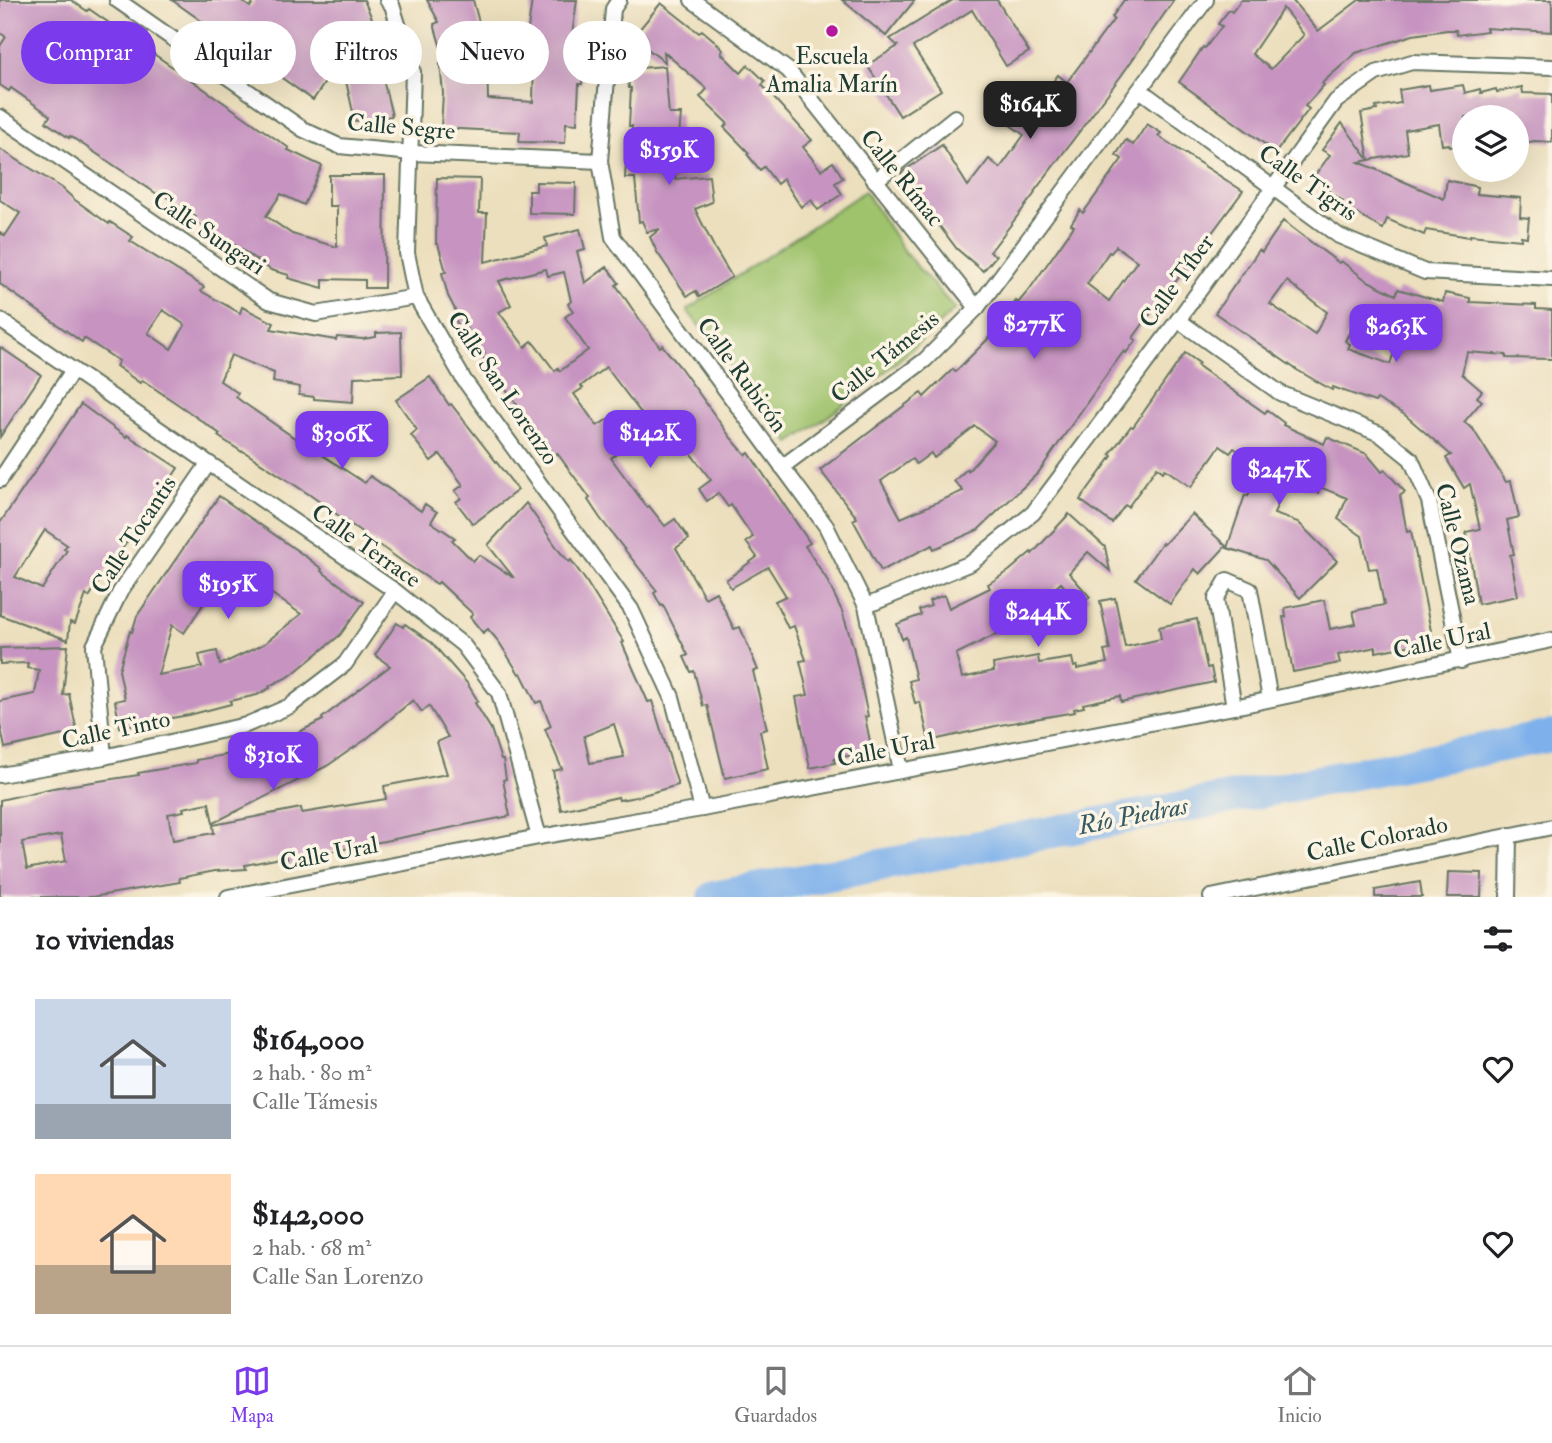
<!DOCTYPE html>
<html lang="es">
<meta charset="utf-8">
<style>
body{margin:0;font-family:"IM FELL Double Pica",serif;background:#f6f6f6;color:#202124;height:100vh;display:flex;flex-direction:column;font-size:26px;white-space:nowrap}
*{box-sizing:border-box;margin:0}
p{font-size:23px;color:#757577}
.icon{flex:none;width:38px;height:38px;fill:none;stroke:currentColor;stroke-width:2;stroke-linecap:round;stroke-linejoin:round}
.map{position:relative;height:897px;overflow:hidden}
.sheet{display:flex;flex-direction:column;background:#fff;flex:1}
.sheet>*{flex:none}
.hud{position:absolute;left:21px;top:21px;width:700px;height:63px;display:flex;gap:14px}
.tools{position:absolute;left:1452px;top:105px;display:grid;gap:14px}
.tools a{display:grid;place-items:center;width:77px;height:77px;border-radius:50%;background:#fff;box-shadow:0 7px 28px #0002;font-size:35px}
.price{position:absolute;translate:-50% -60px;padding:0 16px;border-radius:14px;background:#7c3aed;color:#fff;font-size:23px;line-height:46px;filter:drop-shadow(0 2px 4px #0008)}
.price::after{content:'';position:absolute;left:50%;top:42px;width:21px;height:16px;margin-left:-10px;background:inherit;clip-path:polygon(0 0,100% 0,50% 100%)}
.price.on{background:#222;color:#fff}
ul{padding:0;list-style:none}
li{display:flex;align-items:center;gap:21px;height:175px;padding:0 35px}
li span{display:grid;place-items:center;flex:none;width:196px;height:140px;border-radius:0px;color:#555}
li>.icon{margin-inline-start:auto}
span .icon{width:84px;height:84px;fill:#fffc;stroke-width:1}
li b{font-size:30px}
h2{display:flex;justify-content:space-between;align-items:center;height:84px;padding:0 35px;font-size:30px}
.chip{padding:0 24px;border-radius:32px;background:#fff;box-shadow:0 7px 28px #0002;font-size:24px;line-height:63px}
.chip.on{background:#7c3aed;color:#fff}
.menu{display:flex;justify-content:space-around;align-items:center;height:98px;border-top:2px solid #e0e0e0;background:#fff;font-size:19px;color:#757577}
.menu a{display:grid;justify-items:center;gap:4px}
.menu .on{color:#7c3aed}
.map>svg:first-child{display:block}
.green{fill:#9fc26c;stroke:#5f8050;stroke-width:2}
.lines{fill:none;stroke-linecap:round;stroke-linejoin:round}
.river{stroke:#7eb1eb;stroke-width:32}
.building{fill:#c794c1;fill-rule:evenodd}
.minor-casing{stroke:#677664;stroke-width:18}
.minor{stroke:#fff;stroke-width:14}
.poi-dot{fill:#b5179e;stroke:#fcf5e5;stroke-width:2.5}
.labels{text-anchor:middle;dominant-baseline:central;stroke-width:7;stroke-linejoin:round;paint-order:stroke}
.poi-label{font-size:24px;fill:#1f3d34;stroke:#fcf5e5}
.street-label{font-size:24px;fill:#1f3d34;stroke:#fcf5e5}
.water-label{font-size:26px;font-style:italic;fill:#375a62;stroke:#fcf5e5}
</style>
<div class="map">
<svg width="1552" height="897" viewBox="0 0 1552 897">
<rect width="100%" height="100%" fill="#fcf5e5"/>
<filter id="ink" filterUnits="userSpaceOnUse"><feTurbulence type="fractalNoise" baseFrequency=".0143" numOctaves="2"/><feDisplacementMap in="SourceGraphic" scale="14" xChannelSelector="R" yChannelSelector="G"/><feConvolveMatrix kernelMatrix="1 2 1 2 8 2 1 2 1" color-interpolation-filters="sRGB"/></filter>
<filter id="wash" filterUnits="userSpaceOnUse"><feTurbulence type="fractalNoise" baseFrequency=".00686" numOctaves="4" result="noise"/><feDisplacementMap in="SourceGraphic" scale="28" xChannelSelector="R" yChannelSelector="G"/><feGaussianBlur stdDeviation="1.57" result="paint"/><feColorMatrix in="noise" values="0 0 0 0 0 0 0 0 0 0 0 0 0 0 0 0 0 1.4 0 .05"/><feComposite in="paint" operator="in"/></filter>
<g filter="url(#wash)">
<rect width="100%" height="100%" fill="#ecdfbd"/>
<path class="green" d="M 865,191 L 905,253 L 955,309 C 904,358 849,404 790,443 L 687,310 Z"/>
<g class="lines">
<polyline class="river" points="714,897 1552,736"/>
</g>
<g id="blocks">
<g class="building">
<polygon points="0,0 71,0 87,11 89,9 289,148 288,150 322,166 304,205 281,194 266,216 292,234 337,247 337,206 329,206 329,175 385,175 384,288 365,288 365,280 323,279 323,288 288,278 289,275 271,270 225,238 223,241 194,220 196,217 159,192 157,194 70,136 69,138 46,122 50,116 44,111 11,88 9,91 0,85 0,46 6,37 0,33"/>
<polygon points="172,0 240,0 250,7 255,0 364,0 381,39 363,49 369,78 382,75 392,116 355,121 341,59 313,100"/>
<polygon points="427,0 473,0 483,37 441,48 434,24 439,22"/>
<polygon points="532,0 577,0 571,42 582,43 579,65 583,65 582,84 579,84 577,124 566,123 565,143 519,142 520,132 441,128 443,93 440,64 487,62 488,99 533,102 534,59 524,57"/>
<polygon points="842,0 915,0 886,36"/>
<polygon points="953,0 997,0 1029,52 1006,66 972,10 913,47 941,90 900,116 867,65 898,46 890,39"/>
<polygon points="1124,0 1174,0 1121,76 1034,192 1035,193 990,252 996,256 983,271 957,249 926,208 928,206 914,185 910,187 901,173 942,145 968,186 989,159 1000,168 1024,135 1002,119 1021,93 1036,105 1058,75 1067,82 1114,19 1112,17"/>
<path d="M 1241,0 L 1292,0 L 1318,31 L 1359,0 L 1552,0 L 1552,32 L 1486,28 L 1487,31 L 1457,35 L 1456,30 L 1447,30 L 1413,35 L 1356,53 L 1322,83 L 1324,85 L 1305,106 L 1309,109 L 1276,152 L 1179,82 L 1203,47 L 1205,48 L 1222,26 L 1218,24 L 1229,10 L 1232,12 ZM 1283,8 L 1304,35 L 1271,69 L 1252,54 Z"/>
<polygon points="661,3 699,33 702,30 716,42 723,50 721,53 741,73 748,65 765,81 762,85 812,140 803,147 821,170 833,162 843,178 835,183 842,194 818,210 811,200 801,207 783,179 777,184 764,167 760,170 747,154 749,153 724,127 728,124 700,97 707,89 664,52 665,62 641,44 646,37 638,31"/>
<polygon points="665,66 669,114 681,114 675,179 709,176 712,202 695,209 715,249 732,277 699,297 696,291 687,296 657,252 650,237 660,229 647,232 642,221 639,222 635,178 625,178 626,162 630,162 632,126 629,126 631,88 629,88 627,69"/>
<polygon points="1429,85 1430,90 1463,85 1465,93 1480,89 1481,93 1496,89 1497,92 1522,87 1523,93 1552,94 1552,142 1534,141 1517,145 1517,117 1465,117 1465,145 1450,147 1449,144 1442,145 1439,124 1405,130 1408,153 1369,160 1361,113 1377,110 1376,107 1401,103 1399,90"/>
<polygon points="1342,123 1369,160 1359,162 1444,199 1447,180 1478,187 1477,194 1521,198 1520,217 1529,218 1527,237 1521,236 1521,240 1470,235 1470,237 1426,230 1424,235 1387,219 1383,229 1341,204 1343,201 1312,179 1330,155 1322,150"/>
<path d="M 1147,124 L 1161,133 L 1158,136 L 1243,191 L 1165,296 L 1164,295 L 1133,338 L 1136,340 L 1126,353 L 1124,351 L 1102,381 L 1038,473 L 978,530 L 934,549 L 932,545 L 881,571 L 853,520 L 857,518 L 820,470 L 921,393 L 924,397 L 953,369 L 955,372 L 986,341 L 1010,314 L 1008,312 L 1016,301 L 1018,303 L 1029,290 L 1074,226 L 1071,224 L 1080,210 L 1083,213 L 1122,159 L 1116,155 L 1126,140 L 1133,145 ZM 1116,246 L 1137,261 L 1109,301 L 1087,284 L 1109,252 L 1111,253 ZM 975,426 L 995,441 L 968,471 L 967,469 L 954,481 L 963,491 L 901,518 L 881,481 L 912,459 L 916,464 L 931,453 L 934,458 Z"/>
<path d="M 0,149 L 62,188 L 75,200 L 109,224 L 110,222 L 133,237 L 130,241 L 204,287 L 201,291 L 240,313 L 242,307 L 274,323 L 271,329 L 336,340 L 337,337 L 363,339 L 376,337 L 376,333 L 401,332 L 402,375 L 354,377 L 353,402 L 314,399 L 314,397 L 299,395 L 300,387 L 273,382 L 274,373 L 231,355 L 220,381 L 238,393 L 236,397 L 241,401 L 299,441 L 307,431 L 311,434 L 312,422 L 338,429 L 319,453 L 365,483 L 370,476 L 421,511 L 425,504 L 437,512 L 431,522 L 455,538 L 452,540 L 473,561 L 479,555 L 514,578 L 488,545 L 526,503 L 560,552 L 569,562 L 571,560 L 586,581 L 624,642 L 622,643 L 648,702 L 652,701 L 678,785 L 636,797 L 619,800 L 618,797 L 561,810 L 553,771 L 562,769 L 545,729 L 551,726 L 541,701 L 536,703 L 521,673 L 519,674 L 499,642 L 488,629 L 483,633 L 470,617 L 473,614 L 439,582 L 437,584 L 403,562 L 310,495 L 243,451 L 242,452 L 218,436 L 220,434 L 179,405 L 142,380 L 140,383 L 116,366 L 119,361 L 84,338 L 82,342 L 0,284 L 0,232 L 5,236 L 20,213 L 0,200 ZM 163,310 L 185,325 L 171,349 L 148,333 ZM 614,724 L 624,757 L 590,763 L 584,736 Z"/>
<path d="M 437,178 L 480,179 L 479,213 L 487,213 L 485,262 L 547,246 L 545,238 L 580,229 L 585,249 L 577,251 L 585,283 L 607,267 L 619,283 L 616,285 L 640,320 L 660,347 L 662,345 L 680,367 L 731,438 L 746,455 L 749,453 L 810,543 L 805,546 L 826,578 L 842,611 L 853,646 L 868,716 L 865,717 L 872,751 L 834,759 L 835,763 L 810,768 L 796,697 L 808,695 L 800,661 L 806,660 L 794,626 L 788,628 L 775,601 L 786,596 L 768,567 L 731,588 L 726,580 L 757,557 L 746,542 L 753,537 L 731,505 L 728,507 L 718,493 L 707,501 L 699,489 L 711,480 L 665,420 L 611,458 L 647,507 L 649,506 L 665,526 L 675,519 L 689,539 L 676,548 L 705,598 L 716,592 L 734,629 L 740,627 L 758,670 L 753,671 L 767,729 L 760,731 L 768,769 L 725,778 L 707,705 L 703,706 L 694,671 L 691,672 L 684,657 L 688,655 L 663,605 L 661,606 L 654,593 L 657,591 L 600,518 L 588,500 L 590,498 L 557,453 L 554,455 L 490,368 L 482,356 L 485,353 L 467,329 L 462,332 L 455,319 L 459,317 L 448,296 L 442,273 L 446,272 L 438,244 L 436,244 ZM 546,269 L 548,276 L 564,272 L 571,301 L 568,304 L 573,311 L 565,317 L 588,350 L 560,371 L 558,368 L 555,371 L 532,341 L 525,347 L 499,312 L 511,305 L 499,281 ZM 606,367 L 641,413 L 616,430 L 608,419 L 597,426 L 574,394 L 583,388 L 581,386 Z"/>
<polygon points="536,182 576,183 575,214 529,213 529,191 536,191"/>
<path d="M 1283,221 L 1339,263 L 1341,261 L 1366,280 L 1396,295 L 1398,289 L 1443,302 L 1445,293 L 1470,298 L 1470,302 L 1536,305 L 1536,309 L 1552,310 L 1552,359 L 1506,358 L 1506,355 L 1467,352 L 1462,374 L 1482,391 L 1477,397 L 1482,401 L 1464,422 L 1473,429 L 1506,482 L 1511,481 L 1519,517 L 1507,520 L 1514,554 L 1510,555 L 1518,596 L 1478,604 L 1466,532 L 1480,529 L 1470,484 L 1464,488 L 1446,458 L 1451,455 L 1405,415 L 1377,399 L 1375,402 L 1333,387 L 1332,390 L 1297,370 L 1215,313 L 1259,250 L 1262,252 ZM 1287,281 L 1327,312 L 1315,334 L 1270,304 ZM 1357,318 L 1374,327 L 1376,324 L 1401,332 L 1390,364 L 1348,349 L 1350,344 L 1345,341 Z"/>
<polygon points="0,347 41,375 0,437"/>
<polygon points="1185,353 1199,363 1197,365 1265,413 1267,410 1284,423 1283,425 1324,444 1327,437 1367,454 1382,472 1385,470 1405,492 1400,496 1407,532 1411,531 1433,641 1376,652 1376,647 1338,655 1340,663 1293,672 1283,617 1286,617 1285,608 1324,600 1330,629 1356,624 1353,611 1384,605 1377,568 1369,569 1362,536 1338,519 1347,498 1320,487 1318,493 1287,479 1274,514 1298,522 1337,561 1300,598 1266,560 1227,548 1245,495 1248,496 1261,467 1234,448 1230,453 1220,446 1191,487 1165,469 1163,472 1157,467 1128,507 1125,505 1112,523 1080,500 1112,456 1110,454 1131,426 1133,427"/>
<polygon points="430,377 449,405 451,404 518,490 473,524 456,502 461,498 455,491 463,485 440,454 431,461 411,435 417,430 396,400"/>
<path d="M 81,404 L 126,437 L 127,435 L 178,468 L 136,532 L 134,531 L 115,560 L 113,559 L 89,597 L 86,595 L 75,624 L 70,622 L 68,640 L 0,615 L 0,523 ZM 45,530 L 67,545 L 64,549 L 67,550 L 42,589 L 15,577 Z"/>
<path d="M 219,496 L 305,556 L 322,569 L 321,571 L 364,602 L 340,635 L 290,676 L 269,686 L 270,688 L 257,695 L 230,701 L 231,704 L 189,715 L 120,727 L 115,701 L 125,699 L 119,670 L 130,631 L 132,632 L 137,616 ZM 231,562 L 254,577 L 252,580 L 301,614 L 264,644 L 220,665 L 217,651 L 199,655 L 202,667 L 158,675 L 172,625 L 184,633 Z"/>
<polygon points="1069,514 1105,547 1110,571 1088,552 1069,573 1090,597 1080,605 1061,583 1039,602 1046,614 1033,622 1026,611 1003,626 1005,630 956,654 962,678 994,671 993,664 1038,656 1039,663 1072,658 1074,667 1077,666 1077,669 1107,663 1104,651 1110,650 1100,601 1115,598 1125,647 1161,639 1159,627 1197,619 1207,668 1211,667 1214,682 1121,702 1120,696 1083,704 1084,707 1074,709 1075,712 1000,725 929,741 920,702 915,703 909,681 916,679 906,637 902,639 897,624 921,615 919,610 931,606 929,601 944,595 949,608 990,588 988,584 1009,571 1031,552 1032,554"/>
<polygon points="1192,514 1226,546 1200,574 1195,569 1170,604 1136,579 1162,543 1164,544"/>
<path d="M 397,623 L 403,627 L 405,624 L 432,643 L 467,683 L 478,701 L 475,703 L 491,729 L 501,760 L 503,760 L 506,779 L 503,780 L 510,816 L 324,853 L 325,859 L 288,866 L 286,857 L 245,865 L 246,869 L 215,871 L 179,878 L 180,882 L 92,897 L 0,897 L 0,800 L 53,788 L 139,775 L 138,773 L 196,763 L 196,760 L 269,747 L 323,720 L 322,718 L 390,666 L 375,655 ZM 413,700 L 422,712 L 429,706 L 448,737 L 437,742 L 447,774 L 384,786 L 386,799 L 302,813 L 301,808 L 213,825 L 214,833 L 173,840 L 168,814 L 184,811 L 183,808 L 209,803 L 213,823 L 327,766 L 365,740 ZM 61,835 L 66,861 L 27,869 L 22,842 Z"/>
<polygon points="68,646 63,695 69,694 77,732 5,748 0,724 0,701 35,694 39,670 27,668 28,663 0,664 0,648"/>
<polygon points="1448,872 1482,873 1481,897 1447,897"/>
<polygon points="1420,882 1422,897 1375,897 1375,890"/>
</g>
</g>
</g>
<g filter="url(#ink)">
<use href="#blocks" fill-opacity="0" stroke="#677664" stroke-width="2"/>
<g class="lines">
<g class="minor-casing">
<g id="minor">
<polyline points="117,0 304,130 339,146 412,153 600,161"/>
<polyline points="387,0 392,5 413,72 407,253 416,297 464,380 631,609 672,697 702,809"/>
<polyline points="619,0 613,9 600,161 613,237 826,526 866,606 901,770"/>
<polyline points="692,0 788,70 977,308"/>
<polyline points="1140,90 1339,236 1425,272 1552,279"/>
<polyline points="0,117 269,301 316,314 416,297"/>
<polyline points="875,181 955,117"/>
<polyline points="0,320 395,591 463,645 499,693 539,837"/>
<polyline points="1178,320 1280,393 1380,434 1411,459 1429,501 1461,661"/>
<polyline points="782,467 925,360 977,308 1206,0"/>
<polyline points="0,480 73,370"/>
<polyline points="866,606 971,563 1033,513 1178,320 1336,101 1376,73 1412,62 1552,67"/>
<polyline points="1234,707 1216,599 1227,580 1250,590 1270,699"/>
<polyline points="104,757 94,646 120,592 208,464"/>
<polyline points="0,775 104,757 246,725 290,706 345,664 395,591"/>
<polyline points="228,897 539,837 702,809 1234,707 1552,640"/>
<polyline points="1211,897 1552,827"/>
<polyline points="1508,897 1509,835"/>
</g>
</g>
<use href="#minor" class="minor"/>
</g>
</g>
<circle class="poi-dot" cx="832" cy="31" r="7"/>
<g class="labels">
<g class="poi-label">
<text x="832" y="56">Escuela<tspan x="832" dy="28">Amalia Marín</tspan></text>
</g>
<g class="street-label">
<text transform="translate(401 127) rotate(5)">Calle Segre</text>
<text transform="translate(902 178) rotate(51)">Calle Rímac</text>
<text transform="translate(1308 183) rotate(35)">Calle Tigris</text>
<text transform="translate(209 233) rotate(34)">Calle Sungari</text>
<text transform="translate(1177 281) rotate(-54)">Calle Tíber</text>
<text transform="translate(885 357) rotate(-39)">Calle Támesis</text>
<text transform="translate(742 375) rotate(54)">Calle Rubicón</text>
<text transform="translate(503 388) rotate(56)">Calle San Lorenzo</text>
<text transform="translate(134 535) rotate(-57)">Calle Tocantis</text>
<text transform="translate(1458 544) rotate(76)">Calle Ozama</text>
<text transform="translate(366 546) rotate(35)">Calle Terrace</text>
<text transform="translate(1442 641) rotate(-12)">Calle Ural</text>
<text transform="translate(116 730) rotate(-12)">Calle Tinto</text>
<text transform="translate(886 750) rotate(-11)">Calle Ural</text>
<text transform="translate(1377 839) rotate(-12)">Calle Colorado</text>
<text transform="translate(329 854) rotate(-11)">Calle Ural</text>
</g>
<g class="water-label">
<text transform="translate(1133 816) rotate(-11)">Río Piedras</text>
</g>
</g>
</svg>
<div class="tools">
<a><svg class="icon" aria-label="layers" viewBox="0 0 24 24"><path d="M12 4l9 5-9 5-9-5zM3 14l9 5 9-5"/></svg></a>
</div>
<b class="price on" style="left:1030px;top:141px">$164K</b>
<b class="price" style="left:669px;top:187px">$159K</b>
<b class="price" style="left:1034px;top:361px">$277K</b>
<b class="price" style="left:1396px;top:364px">$263K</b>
<b class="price" style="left:650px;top:470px">$142K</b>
<b class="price" style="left:342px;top:471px">$306K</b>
<b class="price" style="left:1279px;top:507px">$247K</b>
<b class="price" style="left:228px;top:621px">$195K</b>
<b class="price" style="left:1038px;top:649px">$244K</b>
<b class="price" style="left:273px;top:792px">$310K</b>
<div class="hud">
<a class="chip on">Comprar</a>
<a class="chip">Alquilar</a>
<a class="chip">Filtros</a>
<a class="chip">Nuevo</a>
<a class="chip">Piso</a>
</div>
</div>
<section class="sheet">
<h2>10 viviendas<svg class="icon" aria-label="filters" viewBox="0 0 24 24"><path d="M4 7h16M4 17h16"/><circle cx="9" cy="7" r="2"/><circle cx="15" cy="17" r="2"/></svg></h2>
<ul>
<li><span style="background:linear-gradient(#c9d6e8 75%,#9aa5b1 0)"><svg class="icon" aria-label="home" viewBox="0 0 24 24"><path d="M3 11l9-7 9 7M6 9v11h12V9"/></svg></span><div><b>$164,000</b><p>2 hab. · 80 m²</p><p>Calle Támesis</p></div><svg class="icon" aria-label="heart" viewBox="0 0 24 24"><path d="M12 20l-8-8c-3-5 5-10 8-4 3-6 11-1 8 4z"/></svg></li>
<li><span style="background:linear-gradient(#ffd9b3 65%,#b9a48a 0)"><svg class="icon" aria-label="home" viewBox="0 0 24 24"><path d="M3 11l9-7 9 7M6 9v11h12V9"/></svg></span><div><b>$142,000</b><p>2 hab. · 68 m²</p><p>Calle San Lorenzo</p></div><svg class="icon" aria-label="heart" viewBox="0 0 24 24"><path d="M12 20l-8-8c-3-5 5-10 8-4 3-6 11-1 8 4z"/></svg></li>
</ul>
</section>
<nav class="menu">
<a class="on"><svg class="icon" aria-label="map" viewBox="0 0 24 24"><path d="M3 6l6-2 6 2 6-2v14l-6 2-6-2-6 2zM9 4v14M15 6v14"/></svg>Mapa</a>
<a><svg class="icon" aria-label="saved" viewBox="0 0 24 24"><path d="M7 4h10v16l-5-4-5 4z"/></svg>Guardados</a>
<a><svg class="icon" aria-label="home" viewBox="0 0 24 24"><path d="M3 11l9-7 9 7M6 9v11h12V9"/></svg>Inicio</a>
</nav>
